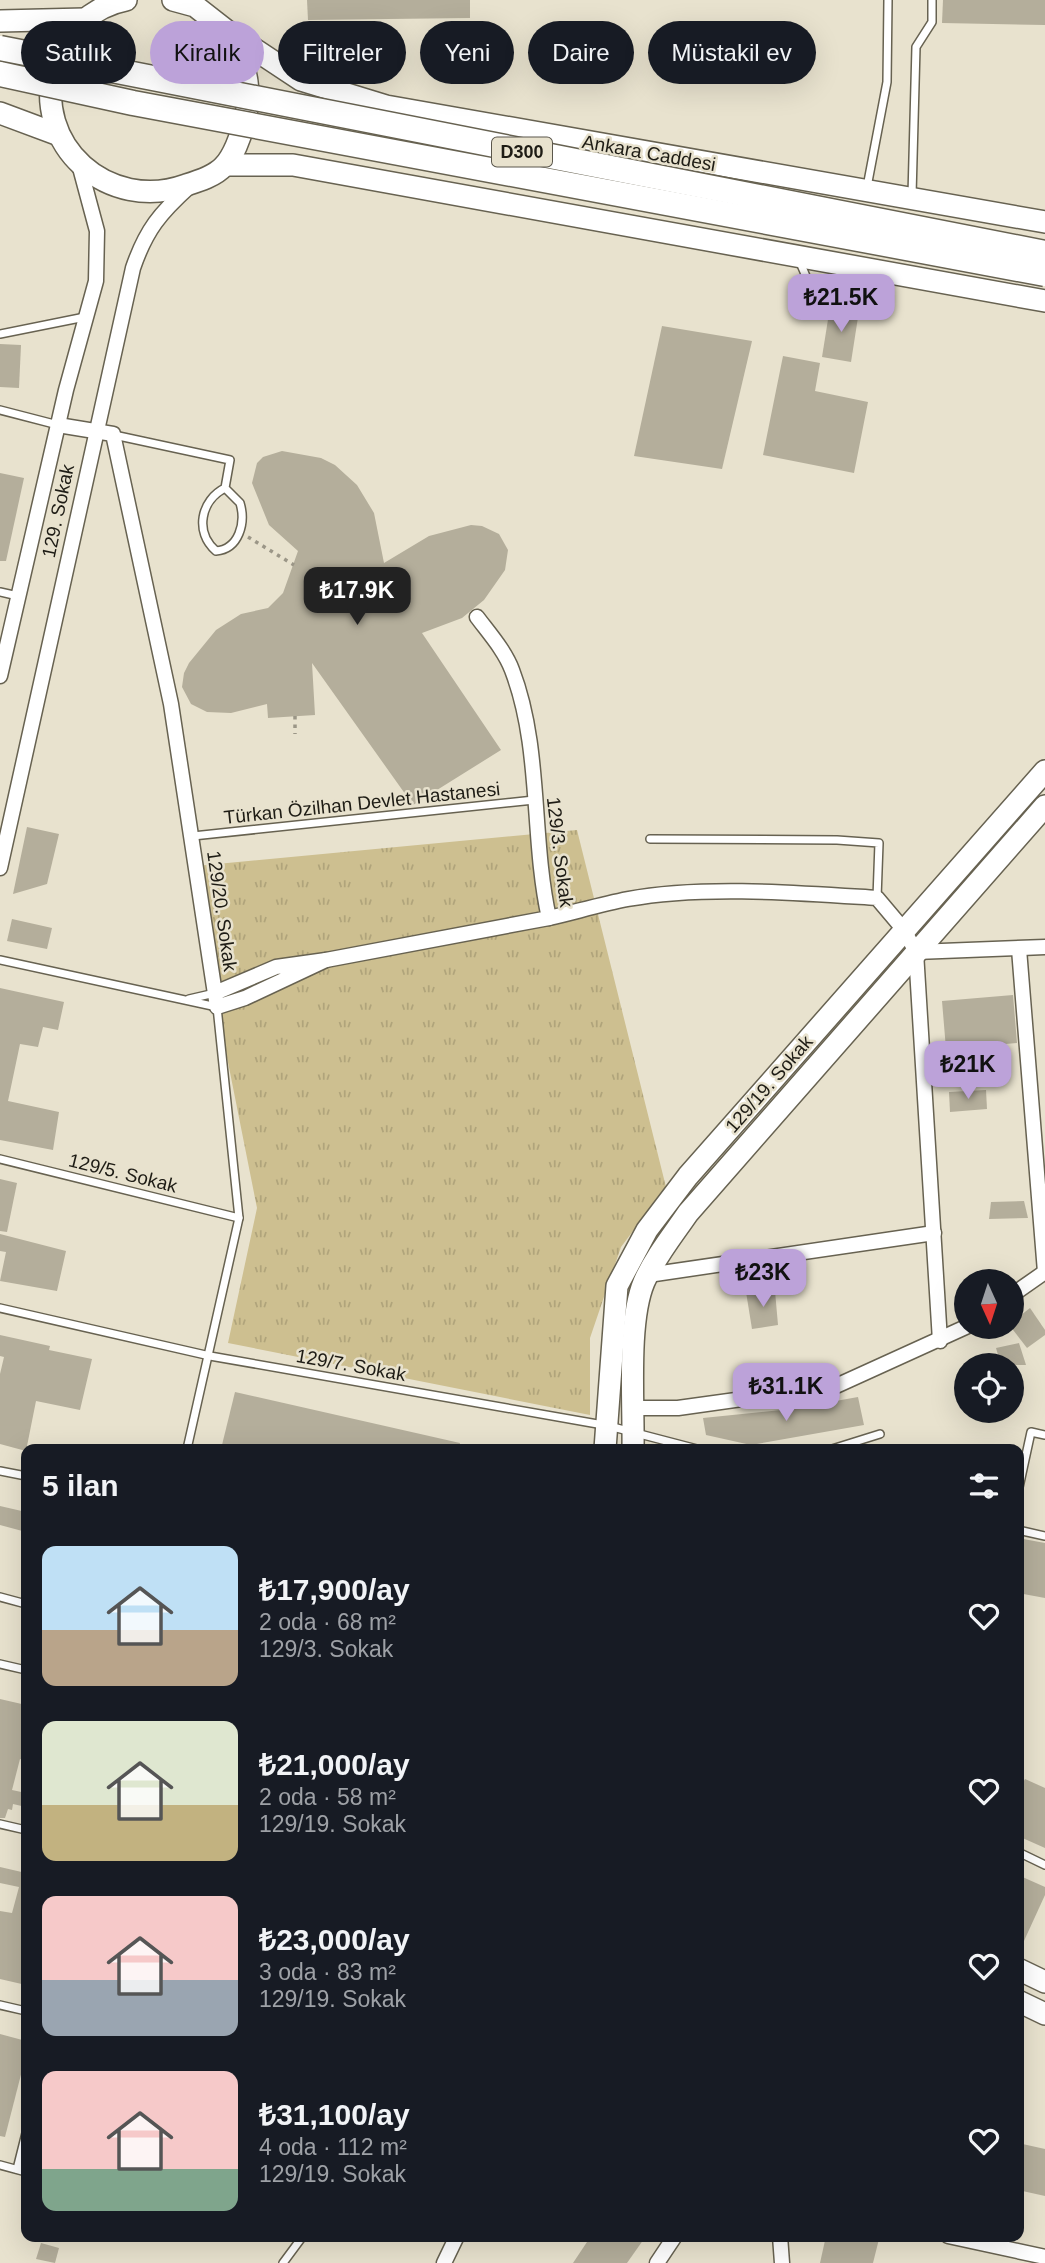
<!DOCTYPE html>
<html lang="tr">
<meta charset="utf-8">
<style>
body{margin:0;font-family:Helvetica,sans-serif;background:#242831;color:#f1f3f6;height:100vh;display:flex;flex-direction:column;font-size:26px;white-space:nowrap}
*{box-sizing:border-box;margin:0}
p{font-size:23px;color:#9ea1a6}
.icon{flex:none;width:38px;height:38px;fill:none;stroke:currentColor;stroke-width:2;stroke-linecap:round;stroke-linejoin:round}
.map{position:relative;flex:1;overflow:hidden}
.drawer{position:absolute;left:21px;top:1444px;width:1003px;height:798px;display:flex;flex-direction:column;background:#171b24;border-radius:14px;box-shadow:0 7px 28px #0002}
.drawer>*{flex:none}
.guide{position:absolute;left:21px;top:21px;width:1004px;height:63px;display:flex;gap:14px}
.needle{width:46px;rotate:177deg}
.controls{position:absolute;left:954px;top:1269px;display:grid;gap:14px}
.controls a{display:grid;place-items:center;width:70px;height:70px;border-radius:50%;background:#171b24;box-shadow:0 7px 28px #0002;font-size:35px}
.price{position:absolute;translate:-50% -60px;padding:0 16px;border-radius:14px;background:#bca2d9;color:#111;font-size:23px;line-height:46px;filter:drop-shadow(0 2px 4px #0008)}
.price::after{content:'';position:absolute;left:50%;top:42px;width:21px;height:16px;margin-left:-10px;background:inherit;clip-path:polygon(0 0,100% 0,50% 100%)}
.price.active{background:#222;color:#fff}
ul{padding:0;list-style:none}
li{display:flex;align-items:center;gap:21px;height:175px;padding:0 21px}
li span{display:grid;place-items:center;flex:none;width:196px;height:140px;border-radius:14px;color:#555}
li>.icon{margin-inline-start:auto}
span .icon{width:84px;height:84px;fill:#fffc;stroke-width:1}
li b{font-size:30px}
h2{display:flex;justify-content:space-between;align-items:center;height:84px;padding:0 21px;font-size:30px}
.chip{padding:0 24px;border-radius:32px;background:#171b24;box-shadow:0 7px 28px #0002;font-size:24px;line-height:63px}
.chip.active{background:#bca2d9;color:#111}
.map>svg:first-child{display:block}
.grass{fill:url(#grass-tufts)}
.building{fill:#b4ae9b}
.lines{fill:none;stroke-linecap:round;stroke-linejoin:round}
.service-casing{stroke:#676251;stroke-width:10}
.minor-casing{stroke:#676251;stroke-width:17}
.secondary-casing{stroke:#676251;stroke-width:24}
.path{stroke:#9b9687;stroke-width:3.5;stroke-dasharray:3.5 5;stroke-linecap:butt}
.service{stroke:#fff;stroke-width:7}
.minor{stroke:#fff;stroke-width:14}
.secondary{stroke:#fff;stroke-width:21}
.trunk-bridge-casing{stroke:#676251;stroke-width:27;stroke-linecap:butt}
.trunk-bridge{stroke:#fff;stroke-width:24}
.labels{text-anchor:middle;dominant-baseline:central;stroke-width:5;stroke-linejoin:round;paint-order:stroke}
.shield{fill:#e8e2ce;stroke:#5b574c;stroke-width:2}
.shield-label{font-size:18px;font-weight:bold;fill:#1e1c15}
.street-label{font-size:19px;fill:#1e1c15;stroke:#e8e2ce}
</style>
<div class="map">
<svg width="1045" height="2263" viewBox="0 0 1045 2263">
<defs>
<pattern id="grass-tufts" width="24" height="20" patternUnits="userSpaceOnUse" patternTransform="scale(1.75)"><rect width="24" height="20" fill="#cdbf90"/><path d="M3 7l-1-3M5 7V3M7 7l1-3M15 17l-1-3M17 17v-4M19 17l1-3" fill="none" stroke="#b0a47b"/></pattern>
</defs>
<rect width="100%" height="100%" fill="#e8e2ce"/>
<polygon class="grass" points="577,830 666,1187 621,1247 590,1338 590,1415 228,1343 257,1208 217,1007 196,866"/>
<g class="building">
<polygon points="307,0 470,0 470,18 308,20"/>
<polygon points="943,0 1045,0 1045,25 942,23"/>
<polygon points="830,307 859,311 851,362 822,357"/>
<polygon points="662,326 752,341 722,469 634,456"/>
<polygon points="0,344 21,345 19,388 0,387"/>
<polygon points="783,356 820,363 815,391 868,402 854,473 763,455"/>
<polygon points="282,451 321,458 335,465 357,485 374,513 384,563 429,536 471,525 482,526 499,534 508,550 505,570 484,600 462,618 422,633 501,750 413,805 312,663 315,715 268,718 267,704 231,713 207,712 191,704 182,687 184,673 189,663 216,630 241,614 268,608 283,593 298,551 269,525 252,483 257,463 263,457"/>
<polygon points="0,473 24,478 6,561 0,561"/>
<polygon points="27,827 59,834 47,884 13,894"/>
<polygon points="12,919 52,928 47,949 7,941"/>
<polygon points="0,988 64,1002 58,1030 43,1027 38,1047 20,1044 8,1101 59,1112 53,1150 0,1140"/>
<polygon points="1013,995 1017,1043 946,1049 942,1001"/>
<polygon points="986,1090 987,1109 950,1112 949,1092"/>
<polygon points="0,1179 17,1183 7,1232 0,1231"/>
<polygon points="1024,1201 1028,1218 989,1219 991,1202"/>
<polygon points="0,1234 66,1251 57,1291 0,1281 6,1252 0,1251"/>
<polygon points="775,1291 778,1325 752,1329 746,1292"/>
<polygon points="1030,1308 1045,1330 1045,1335 1027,1348 1010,1326 1012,1322"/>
<polygon points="0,1335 50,1346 49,1350 92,1359 80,1410 36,1401 26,1451 0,1444 0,1374 4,1357 0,1356"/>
<polygon points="1019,1343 1026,1365 1001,1365 996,1348"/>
<polygon points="235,1392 460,1443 459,1449 221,1449"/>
<polygon points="858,1397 864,1425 751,1445 706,1435 703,1418 791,1409"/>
<polygon points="0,1506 26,1512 26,1532 0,1525"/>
<polygon points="1018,1538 1045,1543 1045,1598 1018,1593"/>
<polygon points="0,1699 26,1705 26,1761 20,1759 12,1790 26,1793 26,1807 13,1804 12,1810 8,1809 5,1818 0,1818"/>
<polygon points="1025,1779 1045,1788 1045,1848 1018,1836 1018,1792"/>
<polygon points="0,1867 26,1873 26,1985 0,1979 0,1911 12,1913 19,1887 0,1883"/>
<polygon points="1018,1875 1045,1887 1045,1895 1018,1954"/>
<polygon points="0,2034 26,2041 26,2055 5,2137 0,2136"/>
<polygon points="1018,2143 1045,2149 1045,2196 1018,2190"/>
<polygon points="591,2236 646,2236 627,2263 573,2263"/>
<polygon points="826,2236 879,2239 873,2263 820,2263"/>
<polygon points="41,2243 59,2248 55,2263 36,2259"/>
</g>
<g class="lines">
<g class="service-casing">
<g id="service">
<polyline points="867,187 887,82 888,0"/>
<polyline points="912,195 916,47 932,22 932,0"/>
<polyline points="799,260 808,281 864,291 885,278"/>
<polyline points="0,334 85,317"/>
<polyline points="0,410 58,425"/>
<path d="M 114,435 L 230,460 L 225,488 C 201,500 194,532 216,551 C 239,549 246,523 240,503 L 225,488"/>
<polyline points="0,592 18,596"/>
<polyline points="193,836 534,800"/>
<polyline points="650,839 837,840 879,843 877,898"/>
<polyline points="0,960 217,1007 239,1218 187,1449"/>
<polyline points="189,999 215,993"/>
<polyline points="0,1159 239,1218"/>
<polyline points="0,1308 210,1356 609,1426 697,1449"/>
<polyline points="832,1449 880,1434"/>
<polyline points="0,1471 26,1476"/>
<polyline points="1018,1492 1031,1432 1045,1435"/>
<polyline points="1018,1530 1045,1536"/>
<polyline points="0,1597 26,1604"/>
<polyline points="0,1664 26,1670"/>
<polyline points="0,1824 26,1830"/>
<polyline points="1018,1852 1045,1865"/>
<polyline points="0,2005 26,2011"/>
<polyline points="0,2165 26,2172"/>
<polyline points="17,2169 26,2133"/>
<polyline points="283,2263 303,2236"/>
</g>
</g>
<g class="minor-casing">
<g id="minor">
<polyline points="58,425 113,434 171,704 217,1007 245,998 326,960 276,967 215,993"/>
<polyline points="0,676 66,390 96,281 97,231 79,164"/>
<path d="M 0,868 L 133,268 C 146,230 160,213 190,186"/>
<path d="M 549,918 C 575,912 602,904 628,899 C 703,885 800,893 877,898 L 904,930 L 916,952 L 940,1341"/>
<polyline points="1019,949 1045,1272"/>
<polyline points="916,952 1045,947"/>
<path d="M 326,960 L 549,918 C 531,838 542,748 512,670 C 505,651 489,633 477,617"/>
<polyline points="648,1275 934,1233"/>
<polyline points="1012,1295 1045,1272"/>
<polyline points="634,1408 678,1408 836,1386 968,1326"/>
<polyline points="780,2236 782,2263"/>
<polyline points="948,2236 1045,2257"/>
<polyline points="444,2263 457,2236"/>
<polyline points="657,2263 675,2236"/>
</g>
</g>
<g class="secondary-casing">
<g id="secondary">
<path d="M 126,0 C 94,6 64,32 55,64 C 31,146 109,213 186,185 C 199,181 215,176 224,166 C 233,157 241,136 244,123 C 253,91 246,61 228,33"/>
<polyline points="173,0 195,6 227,31 301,80 386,106 1045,222"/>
<polyline points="0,21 85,19"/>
<polyline points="0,113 59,135"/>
<polyline points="226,165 293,165 1045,301"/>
<polyline points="605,1449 617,1286 647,1230 688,1176 1045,771"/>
<path d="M 633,1449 C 634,1404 627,1322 644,1282 C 655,1257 673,1235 688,1213 L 1045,806"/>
<polyline points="1018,1969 1045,1982"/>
<polyline points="1018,2001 1045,2014"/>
</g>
</g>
<g class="path">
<polyline points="248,537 294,565"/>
<polyline points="295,716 295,734"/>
</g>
<use href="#service" class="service"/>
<use href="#minor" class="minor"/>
<use href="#secondary" class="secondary"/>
<g class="trunk-bridge-casing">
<g id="trunk-bridge">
<polyline points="0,48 1045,253"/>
<polyline points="0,74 133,103 1045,274"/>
</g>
</g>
<use href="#trunk-bridge" class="trunk-bridge"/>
</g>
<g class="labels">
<rect class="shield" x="492" y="137.5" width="60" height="29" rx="5"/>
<g class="shield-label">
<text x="522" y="152">D300</text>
</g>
<g class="street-label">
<text transform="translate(649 153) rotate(10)">Ankara Caddesi</text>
<text transform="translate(58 511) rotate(-78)">129. Sokak</text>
<text transform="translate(362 803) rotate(-6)">Türkan Özilhan Devlet Hastanesi</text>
<text transform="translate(560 852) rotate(83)">129/3. Sokak</text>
<text transform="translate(222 911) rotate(82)">129/20. Sokak</text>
<text transform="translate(769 1084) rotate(-49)">129/19. Sokak</text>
<text transform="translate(123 1173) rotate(14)">129/5. Sokak</text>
<text transform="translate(351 1365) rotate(10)">129/7. Sokak</text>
</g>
</g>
</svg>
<div class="controls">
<a><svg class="needle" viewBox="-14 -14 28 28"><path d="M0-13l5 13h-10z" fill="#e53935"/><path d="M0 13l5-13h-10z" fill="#9ea1a6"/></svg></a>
<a><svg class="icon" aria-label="locate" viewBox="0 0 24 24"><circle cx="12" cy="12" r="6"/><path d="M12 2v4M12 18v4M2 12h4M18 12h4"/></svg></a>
</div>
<b class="price" style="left:841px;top:334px">₺21.5K</b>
<b class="price active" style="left:357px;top:627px">₺17.9K</b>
<b class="price" style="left:968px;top:1101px">₺21K</b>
<b class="price" style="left:763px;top:1309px">₺23K</b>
<b class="price" style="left:786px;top:1423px">₺31.1K</b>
<div class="guide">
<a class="chip">Satılık</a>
<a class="chip active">Kiralık</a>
<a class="chip">Filtreler</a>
<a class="chip">Yeni</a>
<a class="chip">Daire</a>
<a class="chip">Müstakil ev</a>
</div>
<section class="drawer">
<h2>5 ilan<svg class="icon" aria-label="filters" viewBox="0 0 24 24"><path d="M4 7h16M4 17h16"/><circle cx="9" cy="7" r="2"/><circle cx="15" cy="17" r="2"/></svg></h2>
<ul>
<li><span style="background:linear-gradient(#bfe0f5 60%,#b9a48a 0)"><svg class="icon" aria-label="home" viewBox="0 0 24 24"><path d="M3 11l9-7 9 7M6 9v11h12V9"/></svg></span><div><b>₺17,900/ay</b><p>2 oda · 68 m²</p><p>129/3. Sokak</p></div><svg class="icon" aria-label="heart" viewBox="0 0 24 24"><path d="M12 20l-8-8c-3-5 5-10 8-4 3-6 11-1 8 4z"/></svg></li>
<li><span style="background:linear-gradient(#dfe7d0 60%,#c2b280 0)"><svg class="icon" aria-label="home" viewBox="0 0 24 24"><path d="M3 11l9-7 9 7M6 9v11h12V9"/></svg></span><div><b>₺21,000/ay</b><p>2 oda · 58 m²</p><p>129/19. Sokak</p></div><svg class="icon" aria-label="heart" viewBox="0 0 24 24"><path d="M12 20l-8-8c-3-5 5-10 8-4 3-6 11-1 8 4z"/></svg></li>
<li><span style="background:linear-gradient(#f6c9c9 60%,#9aa5b1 0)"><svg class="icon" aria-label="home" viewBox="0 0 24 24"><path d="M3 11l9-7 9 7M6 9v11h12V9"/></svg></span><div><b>₺23,000/ay</b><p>3 oda · 83 m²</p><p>129/19. Sokak</p></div><svg class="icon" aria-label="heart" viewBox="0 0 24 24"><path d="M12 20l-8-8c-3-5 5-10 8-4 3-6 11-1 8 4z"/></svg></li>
<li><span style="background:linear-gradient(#f6c9c9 70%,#7fa58c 0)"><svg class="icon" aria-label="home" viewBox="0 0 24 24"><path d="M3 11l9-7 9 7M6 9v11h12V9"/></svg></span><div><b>₺31,100/ay</b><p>4 oda · 112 m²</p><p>129/19. Sokak</p></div><svg class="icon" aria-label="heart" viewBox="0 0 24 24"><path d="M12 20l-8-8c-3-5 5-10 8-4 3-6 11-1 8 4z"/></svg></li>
</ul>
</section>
</div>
